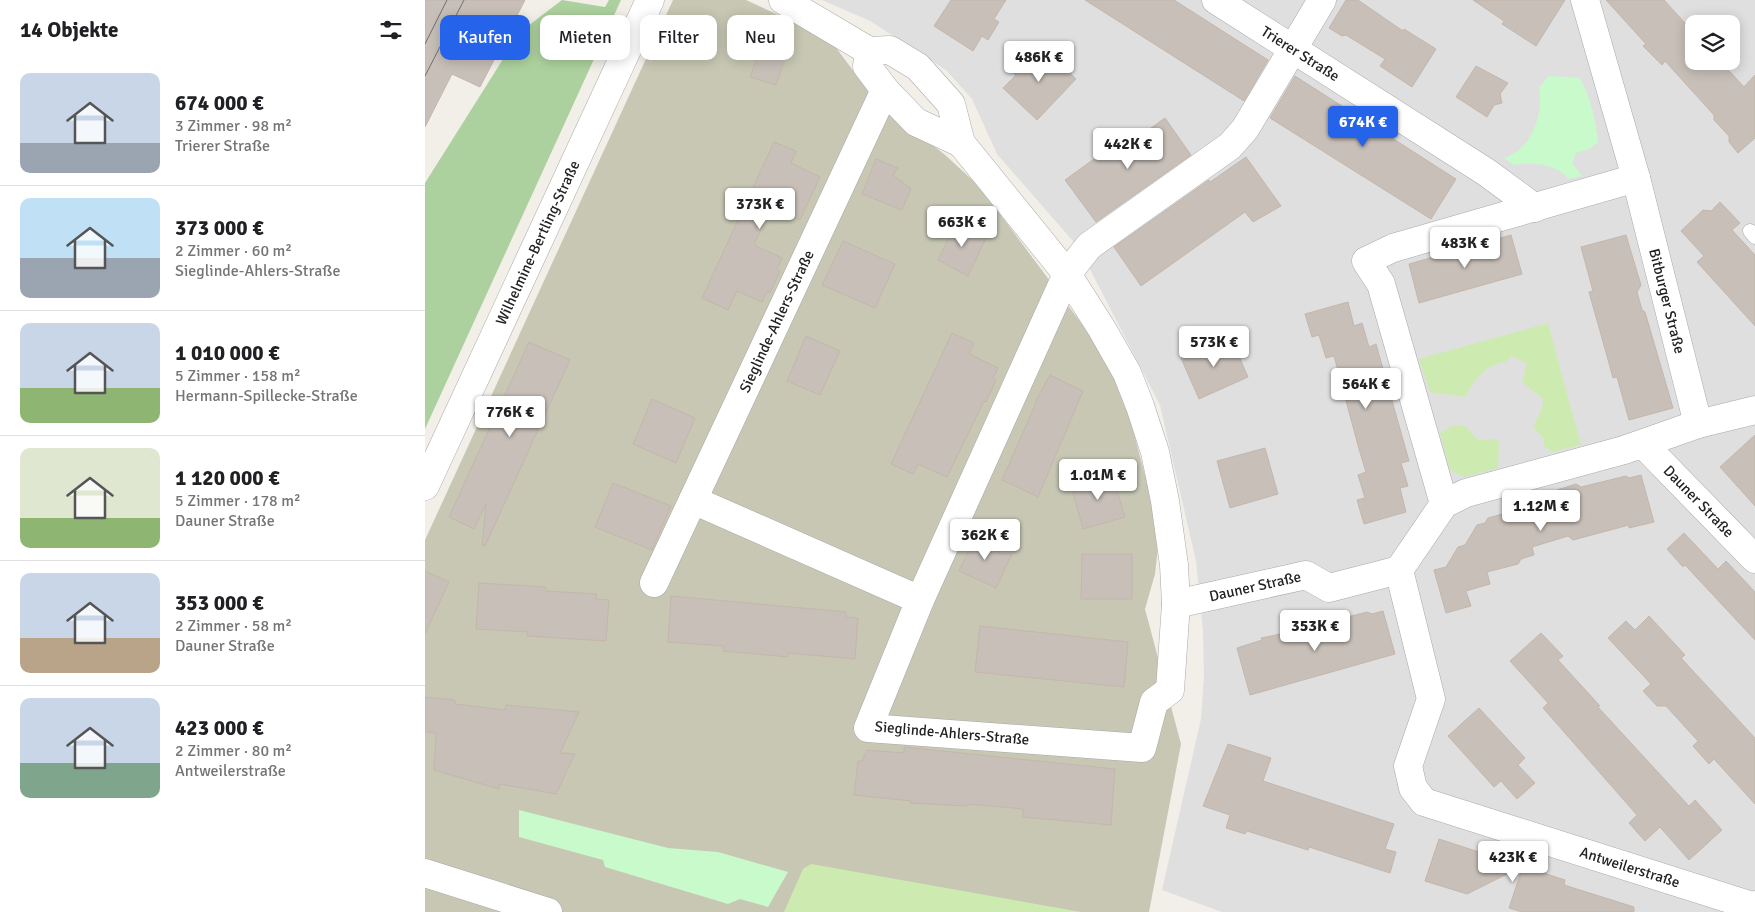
<!DOCTYPE html>
<html lang="de">
<meta charset="utf-8">
<style>
body{margin:0;font-family:Signika,sans-serif;background:#f2f2f2;color:#202124;height:100vh;display:flex;flex-direction:column;font-size:19px;white-space:nowrap}
*{box-sizing:border-box;margin:0}
p{font-size:16px;color:#757577}
.icon{flex:none;width:28px;height:28px;fill:none;stroke:currentColor;stroke-width:2;stroke-linecap:round;stroke-linejoin:round}
.map{position:relative;flex:1;overflow:hidden}
.side{display:flex;flex-direction:column;background:#fff;width:425px}
.side>*{flex:none}
.top-card{position:absolute;left:15px;top:15px;width:475px;height:45px;display:flex;gap:10px}
.fabs{position:absolute;left:1260px;top:15px;display:grid;gap:10px}
.fabs a{display:grid;place-items:center;width:55px;height:55px;border-radius:10px;background:#fff;box-shadow:0 2px 12px #0003;font-size:25px}
.price{position:absolute;translate:-50% -42px;padding:0 11px;border-radius:5px;background:#fff;color:#222;font-size:16px;line-height:32px;filter:drop-shadow(0 1px 2px #0008)}
.price::after{content:'';position:absolute;left:50%;top:30px;width:15px;height:11px;margin-left:-8px;background:inherit;clip-path:polygon(0 0,100% 0,50% 100%)}
.price.current{background:#2563eb;color:#fff}
ul{padding:0;list-style:none}
li{display:flex;align-items:center;gap:15px;height:125px;padding:0 20px}
li+li{border-top:1px solid #e0e0e0}
li span{display:grid;place-items:center;flex:none;width:140px;height:100px;border-radius:10px;color:#555}
li>.icon{margin-inline-start:auto}
span .icon{width:60px;height:60px;fill:#fffc;stroke-width:1}
li b{font-size:21px}
h2{display:flex;justify-content:space-between;align-items:center;height:60px;padding:0 20px;font-size:21px}
.tag{padding:0 18px;border-radius:10px;background:#fff;box-shadow:0 2px 12px #0003;font-size:18px;line-height:45px}
.tag.current{background:#2563eb;color:#fff}
main{display:flex;flex:1;min-height:0}
.map>svg:first-child{display:block}
.residential{fill:#e0dfdf;fill-rule:evenodd}
.construction{fill:#c7c7b4}
.grass{fill:#cdebb0}
.forest{fill:#add19e}
.park{fill:#c8facc}
.building{fill:#c7bfb8;stroke:#c4b6ab}
.lines{fill:none;stroke-linecap:round;stroke-linejoin:round}
.lane-casing{stroke:#a9a9a9;stroke-width:15}
.street-casing{stroke:#a9a9a9;stroke-width:29}
.lane{stroke:#fff;stroke-width:14}
.street{stroke:#fff;stroke-width:28}
.tram{stroke:#707070;stroke-width:1}
.labels{text-anchor:middle;dominant-baseline:central;stroke-width:5;stroke-linejoin:round;paint-order:stroke}
.street-label{font-size:15px;fill:#222;stroke:#fff}
</style>
<main>
<section class="side">
<h2>14 Objekte<svg class="icon" aria-label="filters" viewBox="0 0 24 24"><path d="M4 7h16M4 17h16"/><circle cx="9" cy="7" r="2"/><circle cx="15" cy="17" r="2"/></svg></h2>
<ul>
<li><span style="background:linear-gradient(#c9d6e8 70%,#9aa5b1 0)"><svg class="icon" aria-label="home" viewBox="0 0 24 24"><path d="M3 11l9-7 9 7M6 9v11h12V9"/></svg></span><div><b>674 000 €</b><p>3 Zimmer · 98 m²</p><p>Trierer Straße</p></div></li>
<li><span style="background:linear-gradient(#bfe0f5 60%,#9aa5b1 0)"><svg class="icon" aria-label="home" viewBox="0 0 24 24"><path d="M3 11l9-7 9 7M6 9v11h12V9"/></svg></span><div><b>373 000 €</b><p>2 Zimmer · 60 m²</p><p>Sieglinde-Ahlers-Straße</p></div></li>
<li><span style="background:linear-gradient(#c9d6e8 65%,#8fb573 0)"><svg class="icon" aria-label="home" viewBox="0 0 24 24"><path d="M3 11l9-7 9 7M6 9v11h12V9"/></svg></span><div><b>1 010 000 €</b><p>5 Zimmer · 158 m²</p><p>Hermann-Spillecke-Straße</p></div></li>
<li><span style="background:linear-gradient(#dfe7d0 70%,#8fb573 0)"><svg class="icon" aria-label="home" viewBox="0 0 24 24"><path d="M3 11l9-7 9 7M6 9v11h12V9"/></svg></span><div><b>1 120 000 €</b><p>5 Zimmer · 178 m²</p><p>Dauner Straße</p></div></li>
<li><span style="background:linear-gradient(#c9d6e8 65%,#b9a48a 0)"><svg class="icon" aria-label="home" viewBox="0 0 24 24"><path d="M3 11l9-7 9 7M6 9v11h12V9"/></svg></span><div><b>353 000 €</b><p>2 Zimmer · 58 m²</p><p>Dauner Straße</p></div></li>
<li><span style="background:linear-gradient(#c9d6e8 65%,#7fa58c 0)"><svg class="icon" aria-label="home" viewBox="0 0 24 24"><path d="M3 11l9-7 9 7M6 9v11h12V9"/></svg></span><div><b>423 000 €</b><p>2 Zimmer · 80 m²</p><p>Antweilerstraße</p></div></li>
</ul>
</section>
<div class="map">
<svg width="1330" height="912" viewBox="0 0 1330 912">
<rect width="100%" height="100%" fill="#f2efe9"/>
<path class="residential" d="M 397,0 L 1330,0 L 1330,912 L 797,912 L 737,890 L 776,719 L 779,676 L 778,631 L 771,561 L 735,405 L 654,248 L 572,154 L 547,99 L 521,70 L 445,21 ZM 1269,24 L 1306,24 L 1306,61 L 1269,61 Z"/>
<polygon class="construction" points="248,0 321,0 386,30 409,45 450,100 519,154 555,187 665,335 680,359 694,387 704,415 731,517 733,547 730,574 720,609 756,744 724,912 0,912 0,540"/>
<g class="grass">
<path d="M 1123,323 L 1156,445 L 1127,452 L 1119,446 L 1119,439 L 1108,427 L 1117,409 L 1118,399 L 1097,382 L 1102,363 L 1086,356 L 1081,362 C 1061,364 1049,380 1040,397 L 1005,392 L 994,359 Z"/>
<polygon points="1027,426 1040,426 1053,440 1071,439 1074,444 1073,468 1039,477 1025,470 1015,433"/>
<polygon points="386,864 656,912 359,912 378,869"/>
</g>
<polygon class="forest" points="137,0 180,7 184,0 196,0 0,429 0,183 95,32"/>
<g class="park">
<path d="M 1124,76 L 1155,78 C 1165,97 1171,121 1173,142 L 1164,149 L 1151,153 L 1147,163 L 1157,176 L 1144,179 C 1131,164 1108,162 1089,165 L 1079,158 C 1107,149 1119,114 1114,87 Z"/>
<polygon points="94,810 243,848 293,852 363,872 343,907 315,899 303,904 180,867 178,860 94,837"/>
</g>
<g class="building">
<polygon points="0,0 100,0 55,87 27,74 0,127"/>
<polygon points="526,0 581,0 569,19 574,22 563,40 557,36 548,51 509,26"/>
<polygon points="660,0 749,0 843,60 819,101"/>
<polygon points="921,0 933,0 978,31 979,29 1011,49 987,87 955,66 960,59 921,35 917,36 904,28"/>
<polygon points="1048,0 1140,0 1111,46 1077,24 1079,21"/>
<polygon points="1181,0 1239,0 1269,33 1269,61 1295,61 1319,87 1330,75 1330,138 1313,153 1304,142 1304,136 1289,120 1289,115 1240,61 1237,65 1218,46 1221,44"/>
<polygon points="618,47 651,79 612,120 578,88 591,75 586,71 594,63 601,55 605,60"/>
<polygon points="335,50 360,59 351,85 325,77"/>
<polygon points="1051,66 1083,83 1075,94 1077,103 1069,105 1062,117 1031,97"/>
<polygon points="870,76 1031,179 1006,219 845,118"/>
<polygon points="740,118 766,155 671,222 640,180 680,151 684,158"/>
<polygon points="349,142 371,151 366,163 395,177 375,220 346,206 329,245 357,258 352,269 355,271 345,293 342,292 337,302 312,291 303,310 277,298"/>
<polygon points="821,157 856,206 828,222 820,212 716,286 689,247 784,180 785,182"/>
<polygon points="451,159 473,168 468,175 486,189 477,210 437,194"/>
<polygon points="1295,202 1315,223 1307,230 1330,255 1330,326 1272,262 1279,256 1256,231 1278,210 1286,211"/>
<polygon points="532,220 562,236 543,276 513,260"/>
<polygon points="1086,235 1097,274 994,303 984,264"/>
<polygon points="1201,235 1216,285 1212,292 1217,310 1220,312 1248,408 1204,420 1192,377 1188,378 1182,356 1164,292 1168,291 1156,247"/>
<polygon points="418,241 470,264 450,308 397,285"/>
<polygon points="923,302 929,326 937,323 944,347 951,344 984,461 976,463 983,486 975,488 981,512 939,524 932,500 940,498 933,475 941,472 934,449 909,356 901,358 894,335 887,337 880,314"/>
<polygon points="527,333 549,343 544,354 573,368 568,378 571,380 561,402 559,401 522,477 493,464 488,474 466,464"/>
<polygon points="381,336 415,351 395,395 362,381"/>
<polygon points="805,336 823,377 774,399 756,358"/>
<polygon points="104,342 145,360 60,546 57,545 61,504 49,529 24,517"/>
<polygon points="625,375 658,391 613,497 577,480 611,403 610,402"/>
<polygon points="227,399 270,418 251,463 208,444"/>
<polygon points="1330,435 1330,506 1295,467"/>
<polygon points="840,448 853,494 805,508 792,461"/>
<polygon points="687,473 700,517 658,529 646,485"/>
<polygon points="1216,475 1229,522 1204,528 1204,525 1148,540 1143,536 1107,547 1109,555 1096,559 1093,564 1062,572 1065,584 1041,591 1046,606 1021,613 1009,570 1021,567 1033,547 1040,545 1052,525 1060,523 1063,518 1081,513 1086,516 1121,506 1118,497 1129,494 1132,490 1151,484 1156,487 1201,476 1204,478"/>
<polygon points="188,483 246,506 227,550 170,527"/>
<polygon points="553,531 572,540 574,554 587,554 571,588 534,571"/>
<polygon points="1259,533 1293,569 1301,561 1330,592 1330,640 1260,565 1258,567 1242,549"/>
<polygon points="657,554 707,554 707,599 656,599"/>
<polygon points="0,571 24,582 0,634"/>
<polygon points="54,583 121,587 121,591 172,594 171,599 184,600 181,641 102,636 103,632 51,629"/>
<polygon points="246,596 421,612 421,617 433,618 430,659 363,653 363,657 298,651 298,646 243,642"/>
<polygon points="958,611 970,654 825,695 812,648 837,640 836,638 885,628 886,632 920,622 923,617 942,612 947,614"/>
<polygon points="1224,616 1260,655 1256,658 1330,738 1330,804 1289,759 1284,764 1268,746 1273,741 1241,706 1232,706 1218,691 1226,684 1183,638 1201,621 1210,630"/>
<polygon points="555,626 703,642 699,687 550,672"/>
<polygon points="1116,633 1138,656 1133,660 1175,706 1172,706 1264,806 1270,800 1297,830 1264,860 1235,827 1220,841 1204,823 1212,815 1118,708 1123,703 1085,661"/>
<polygon points="0,697 30,700 30,704 80,710 81,705 154,712 135,753 150,754 131,794 75,784 74,789 9,770 11,733 0,732"/>
<polygon points="1054,708 1100,758 1093,765 1110,783 1092,799 1076,781 1069,787 1023,736"/>
<polygon points="803,744 846,758 838,781 969,824 960,849 971,852 965,873 884,847 883,850 822,831 820,834 801,828 805,815 778,806"/>
<polygon points="479,747 690,769 686,825 598,817 598,809 542,804 542,806 485,803 486,801 429,795 433,761 437,761 442,750 479,753"/>
<polygon points="1014,839 1140,880 1139,885 1209,907 1209,912 1097,912 1084,908 1098,866 1042,894 1000,881"/>
</g>
<g class="lines">
<g class="lane-casing">
<polyline id="lane" points="1325,231 1330,237"/>
</g>
<g class="street-casing">
<g id="street">
<polyline points="358,0 444,51 465,50 493,67 526,104 536,143 642,274 677,329 702,373 715,406 730,452 740,501 749,565 751,604 745,690 729,702 717,748 443,728 495,600 642,274 664,246 805,146 820,129 897,0"/>
<path id="s1" d="M 791,0 L 1061,172 L 1110,208"/>
<path id="s2" d="M 1160,0 L 1211,178 L 1273,424"/>
<polyline points="444,51 442,66 460,90 491,122 536,143"/>
<path id="s3" d="M 1218,444 L 1330,559"/>
<path id="s4" d="M 0,486 L 225,0"/>
<polyline points="268,500 495,600"/>
<polyline points="1019,504 956,284 941,261 968,248 1211,178"/>
<path id="s5" d="M 974,570 L 1006,699 L 983,766 L 988,788 L 999,802 L 1327,906 L 1330,905"/>
<path id="s6" d="M 229,583 L 460,90"/>
<path id="s7" d="M 751,604 L 881,575 L 904,588 L 974,570 L 1019,504 L 1041,493 L 1199,450 L 1273,424 L 1330,410"/>
<polyline points="0,873 123,912"/>
</g>
</g>
<use href="#lane" class="lane"/>
<use href="#street" class="street"/>
<g class="tram">
<polyline points="0,44 22,0"/>
<polyline points="0,76 39,0"/>
</g>
</g>
<g class="labels">
<g class="street-label">
<text stroke="none"><textPath href="#s1" startOffset="100">Trierer Straße</textPath></text>
<text stroke="none"><textPath href="#s4" startOffset="268">Wilhelmine-Bertling-Straße</textPath></text>
<text stroke="none"><textPath href="#s2" startOffset="312">Bitburger Straße</textPath></text>
<text stroke="none"><textPath href="#s6" startOffset="289">Sieglinde-Ahlers-Straße</textPath></text>
<text stroke="none"><textPath href="#s3" startOffset="80">Dauner Straße</textPath></text>
<text stroke="none"><textPath href="#s7" startOffset="81">Dauner Straße</textPath></text>
<text transform="translate(527 733) rotate(5)">Sieglinde-Ahlers-Straße</text>
<text stroke="none"><textPath href="#s5" startOffset="460">Antweilerstraße</textPath></text>
</g>
</g>
</svg>
<div class="fabs">
<a><svg class="icon" aria-label="layers" viewBox="0 0 24 24"><path d="M12 4l9 5-9 5-9-5zM3 14l9 5 9-5"/></svg></a>
</div>
<b class="price" style="left:614px;top:83px">486K €</b>
<b class="price current" style="left:938px;top:148px">674K €</b>
<b class="price" style="left:703px;top:170px">442K €</b>
<b class="price" style="left:335px;top:230px">373K €</b>
<b class="price" style="left:537px;top:248px">663K €</b>
<b class="price" style="left:1040px;top:269px">483K €</b>
<b class="price" style="left:789px;top:368px">573K €</b>
<b class="price" style="left:941px;top:410px">564K €</b>
<b class="price" style="left:85px;top:438px">776K €</b>
<b class="price" style="left:673px;top:501px">1.01M €</b>
<b class="price" style="left:1116px;top:532px">1.12M €</b>
<b class="price" style="left:560px;top:561px">362K €</b>
<b class="price" style="left:890px;top:652px">353K €</b>
<b class="price" style="left:1088px;top:883px">423K €</b>
<div class="top-card">
<a class="tag current">Kaufen</a>
<a class="tag">Mieten</a>
<a class="tag">Filter</a>
<a class="tag">Neu</a>
</div>
</div>
</main>
